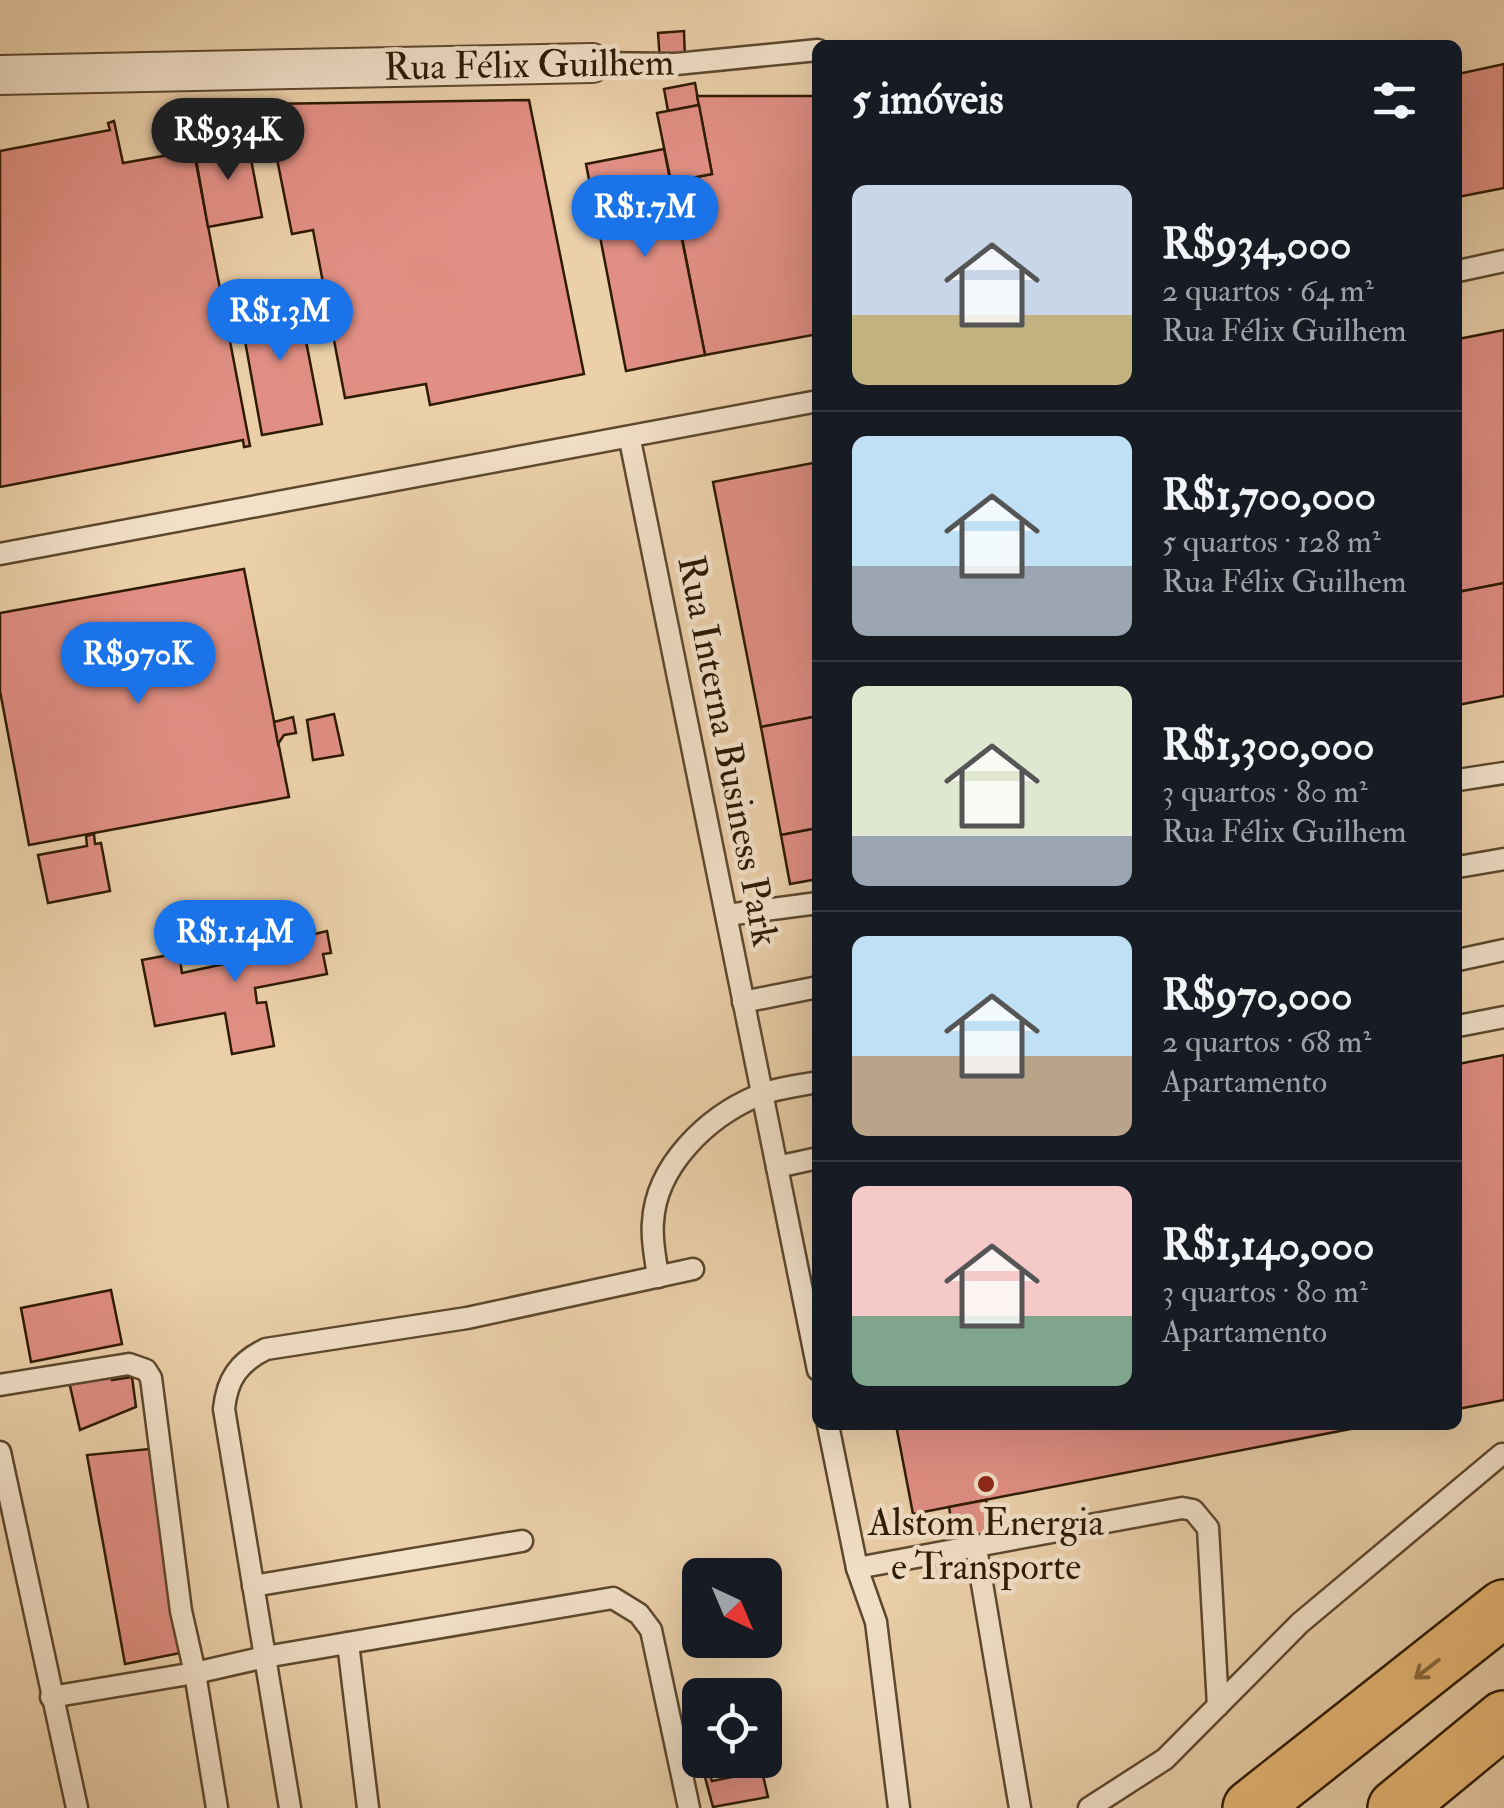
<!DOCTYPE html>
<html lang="pt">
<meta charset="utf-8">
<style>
body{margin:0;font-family:"IM FELL Double Pica",serif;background:#242831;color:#f1f3f6;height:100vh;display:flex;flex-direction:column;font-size:38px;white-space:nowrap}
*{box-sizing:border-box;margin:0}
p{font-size:32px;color:#9ea1a6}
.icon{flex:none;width:55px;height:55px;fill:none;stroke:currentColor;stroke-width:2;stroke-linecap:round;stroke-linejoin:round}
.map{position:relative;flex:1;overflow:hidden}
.details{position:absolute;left:812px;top:40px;width:650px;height:1390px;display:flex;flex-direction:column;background:#171b24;border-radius:15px;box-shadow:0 10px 40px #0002}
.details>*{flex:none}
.needle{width:65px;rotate:136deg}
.fabs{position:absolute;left:682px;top:1558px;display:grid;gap:20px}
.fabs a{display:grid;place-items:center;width:100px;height:100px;border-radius:15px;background:#171b24;box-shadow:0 10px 40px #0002;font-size:50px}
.price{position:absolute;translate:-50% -85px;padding:0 22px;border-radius:35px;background:#1a73e8;color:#fff;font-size:32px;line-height:65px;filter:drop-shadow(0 2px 5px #0008)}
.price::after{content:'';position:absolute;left:50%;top:60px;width:30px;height:22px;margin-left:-15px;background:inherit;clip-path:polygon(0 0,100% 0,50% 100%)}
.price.active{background:#222;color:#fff}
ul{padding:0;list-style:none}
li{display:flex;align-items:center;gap:30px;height:250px;padding:0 40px}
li+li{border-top:2px solid #363941}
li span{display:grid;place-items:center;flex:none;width:280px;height:200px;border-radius:15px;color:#555}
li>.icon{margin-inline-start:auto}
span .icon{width:120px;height:120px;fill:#fffc;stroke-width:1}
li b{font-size:42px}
h2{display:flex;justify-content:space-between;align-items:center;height:120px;padding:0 40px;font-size:42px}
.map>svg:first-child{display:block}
.building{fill:#e18f84;stroke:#2e1b03;stroke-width:2.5}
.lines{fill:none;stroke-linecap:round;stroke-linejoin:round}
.service-casing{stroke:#5d482d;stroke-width:25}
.minor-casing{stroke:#5d482d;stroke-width:42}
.trunk-casing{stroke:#2e1b03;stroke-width:60}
.service{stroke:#f2e0c8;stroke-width:20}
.minor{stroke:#f2e0c8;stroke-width:38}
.trunk{stroke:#e6b875;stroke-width:55}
.oneway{stroke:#8a6a3c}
.poi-dot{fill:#8f2418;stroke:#f2e0c8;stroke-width:4}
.labels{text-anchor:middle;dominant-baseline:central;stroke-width:9;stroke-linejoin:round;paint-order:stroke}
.street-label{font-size:38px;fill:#2e1b03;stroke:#f2e0c8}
.poi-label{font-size:38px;fill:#2e1b03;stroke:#f2e0c8}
</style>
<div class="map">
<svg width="1504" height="1808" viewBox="0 0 1504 1808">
<rect width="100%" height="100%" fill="#ebd0aa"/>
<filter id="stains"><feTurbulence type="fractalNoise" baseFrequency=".002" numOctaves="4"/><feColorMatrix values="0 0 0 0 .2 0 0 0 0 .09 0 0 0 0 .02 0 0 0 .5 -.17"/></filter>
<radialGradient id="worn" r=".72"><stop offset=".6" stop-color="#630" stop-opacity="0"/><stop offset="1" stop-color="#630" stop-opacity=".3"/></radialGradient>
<g class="building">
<polygon points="684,31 685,59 660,61 658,33"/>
<polygon points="1504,64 1504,188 1458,197 1458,74"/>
<polygon points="695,83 699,105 668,111 664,89"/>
<polygon points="697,96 818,96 818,334 705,355 671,182 712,174"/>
<polygon points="529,100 584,374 430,405 426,384 345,398 313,230 292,234 275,149 296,145 294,130 270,129 265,104"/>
<polygon points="699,105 712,174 671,182 657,113"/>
<polygon points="114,121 123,163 186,152 185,143 192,142 250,446 244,447 243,440 0,487 0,151 110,130 108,123"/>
<polygon points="247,138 262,217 208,227 194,148"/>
<polygon points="664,149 705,355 626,371 586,164"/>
<polygon points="292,292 296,306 299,305 322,424 262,435 238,302"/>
<polygon points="1504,330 1504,583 1458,592 1458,339"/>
<polygon points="818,462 818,716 761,727 713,482"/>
<polygon points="244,569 289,797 29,845 0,691 0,613"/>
<polygon points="1504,583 1504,696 1458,705 1458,592"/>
<polygon points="334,714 343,755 313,760 307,720"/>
<polygon points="818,716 818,828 781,835 761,727"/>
<polygon points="293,717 296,733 284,735 278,744 274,722"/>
<polygon points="818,828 818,879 790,884 781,835"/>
<polygon points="94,834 95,844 101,843 110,891 48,903 38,855 87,846 86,836"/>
<polygon points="314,928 315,934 327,931 331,953 323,954 327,974 255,988 257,1003 266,1002 274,1046 232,1054 225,1013 155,1026 142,960 179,953 182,973 238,961 235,943"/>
<polygon points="1504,1055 1504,1400 1458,1409 1458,1064"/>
<polygon points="111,1290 122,1344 31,1362 21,1308"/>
<polygon points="111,1371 112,1380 132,1377 136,1407 80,1430 68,1377"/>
<polygon points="896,1425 1371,1425 913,1514"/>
<polygon points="149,1449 185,1652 125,1664 87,1455"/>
<polygon points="986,1500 995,1540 956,1549 949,1507"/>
<polygon points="732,1760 760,1761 709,1771 712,1781 762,1771 768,1797 713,1807 702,1766"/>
</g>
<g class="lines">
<g class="service-casing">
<g id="service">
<polyline points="592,63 676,64 818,50"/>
<polyline points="1458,271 1504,261"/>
<polyline points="630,440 818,1370"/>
<polyline points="0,554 818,401"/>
<polyline points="1458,780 1504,773"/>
<polyline points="1458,867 1504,859"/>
<polyline points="727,915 818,903"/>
<polyline points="1458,960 1504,950"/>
<polyline points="743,1002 818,987"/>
<polyline points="1458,1026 1504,1017"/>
<polyline points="777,1167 818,1158"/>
<path d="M 658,1277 C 656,1260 651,1240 653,1222 C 656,1166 707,1117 757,1096 C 775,1088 798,1086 818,1082"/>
<polyline points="0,1385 129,1364 146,1370 151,1378 181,1611 195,1673 265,1657 613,1598 639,1614 651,1630 689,1808"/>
<polyline points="828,1425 857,1568 876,1622 899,1808"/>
<polyline points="0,1452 77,1808"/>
<polyline points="976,1548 1020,1808"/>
<polyline points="857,1568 1182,1508 1193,1510 1208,1528 1218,1706"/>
<polyline points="253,1586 522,1541"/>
<polyline points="348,1643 368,1808"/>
<polyline points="51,1697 195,1673 217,1808"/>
<path d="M 290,1808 L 224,1409 C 227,1379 239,1362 266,1349 L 467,1318 L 693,1269"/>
<polyline points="1089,1808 1165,1759 1300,1623 1502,1454"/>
</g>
</g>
<g class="minor-casing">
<polyline id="minor" points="0,75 592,63"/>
</g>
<g class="trunk-casing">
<g id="trunk">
<polyline points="1251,1808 1504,1608"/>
<polyline points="1396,1808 1504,1719"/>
</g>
</g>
<use href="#service" class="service"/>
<use href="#minor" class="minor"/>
<use href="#trunk" class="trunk"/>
</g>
<defs><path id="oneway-shaft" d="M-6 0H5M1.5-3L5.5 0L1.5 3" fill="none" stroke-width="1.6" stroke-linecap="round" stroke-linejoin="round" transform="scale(2.5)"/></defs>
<use class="oneway" href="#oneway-shaft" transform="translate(1427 1669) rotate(142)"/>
<circle class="poi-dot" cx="986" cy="1484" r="10"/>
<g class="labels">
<g class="street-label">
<text transform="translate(529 65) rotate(-1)">Rua Félix Guilhem</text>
<text transform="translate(728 751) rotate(79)">Rua Interna Business Park</text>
</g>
<g class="poi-label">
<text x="986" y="1523">Alstom Energia<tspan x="986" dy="44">e Transporte</tspan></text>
</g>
</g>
<rect width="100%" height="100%" filter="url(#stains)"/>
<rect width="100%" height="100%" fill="url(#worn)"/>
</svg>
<div class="fabs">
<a><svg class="needle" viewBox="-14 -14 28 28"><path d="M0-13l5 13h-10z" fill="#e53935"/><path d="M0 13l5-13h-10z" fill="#9ea1a6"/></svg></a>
<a><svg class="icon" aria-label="locate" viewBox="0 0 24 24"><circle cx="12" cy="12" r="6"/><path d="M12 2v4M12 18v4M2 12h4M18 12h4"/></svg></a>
</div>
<b class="price active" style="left:228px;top:183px">R$934K</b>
<b class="price" style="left:645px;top:260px">R$1.7M</b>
<b class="price" style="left:280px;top:364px">R$1.3M</b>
<b class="price" style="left:138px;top:707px">R$970K</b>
<b class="price" style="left:235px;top:985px">R$1.14M</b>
<section class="details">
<h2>5 imóveis<svg class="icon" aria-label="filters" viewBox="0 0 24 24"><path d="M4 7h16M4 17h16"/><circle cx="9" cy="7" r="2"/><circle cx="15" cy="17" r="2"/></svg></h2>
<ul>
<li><span style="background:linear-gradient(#c9d6e8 65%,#c2b280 0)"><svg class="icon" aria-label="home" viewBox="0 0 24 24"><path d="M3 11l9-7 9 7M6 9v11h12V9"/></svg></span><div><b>R$934,000</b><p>2 quartos · 64 m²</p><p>Rua Félix Guilhem</p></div></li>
<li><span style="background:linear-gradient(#bfe0f5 65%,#9aa5b1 0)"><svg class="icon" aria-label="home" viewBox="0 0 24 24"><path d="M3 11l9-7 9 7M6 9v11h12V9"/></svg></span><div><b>R$1,700,000</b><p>5 quartos · 128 m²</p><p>Rua Félix Guilhem</p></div></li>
<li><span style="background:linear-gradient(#dfe7d0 75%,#9aa5b1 0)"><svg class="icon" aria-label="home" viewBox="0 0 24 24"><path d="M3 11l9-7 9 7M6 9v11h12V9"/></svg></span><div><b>R$1,300,000</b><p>3 quartos · 80 m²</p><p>Rua Félix Guilhem</p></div></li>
<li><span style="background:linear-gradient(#bfe0f5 60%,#b9a48a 0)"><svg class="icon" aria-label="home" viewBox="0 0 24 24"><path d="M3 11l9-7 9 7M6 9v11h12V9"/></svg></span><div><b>R$970,000</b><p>2 quartos · 68 m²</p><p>Apartamento</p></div></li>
<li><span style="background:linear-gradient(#f6c9c9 65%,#7fa58c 0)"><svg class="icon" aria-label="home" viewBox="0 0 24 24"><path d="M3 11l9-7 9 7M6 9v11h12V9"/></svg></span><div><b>R$1,140,000</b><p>3 quartos · 80 m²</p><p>Apartamento</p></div></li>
</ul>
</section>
</div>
